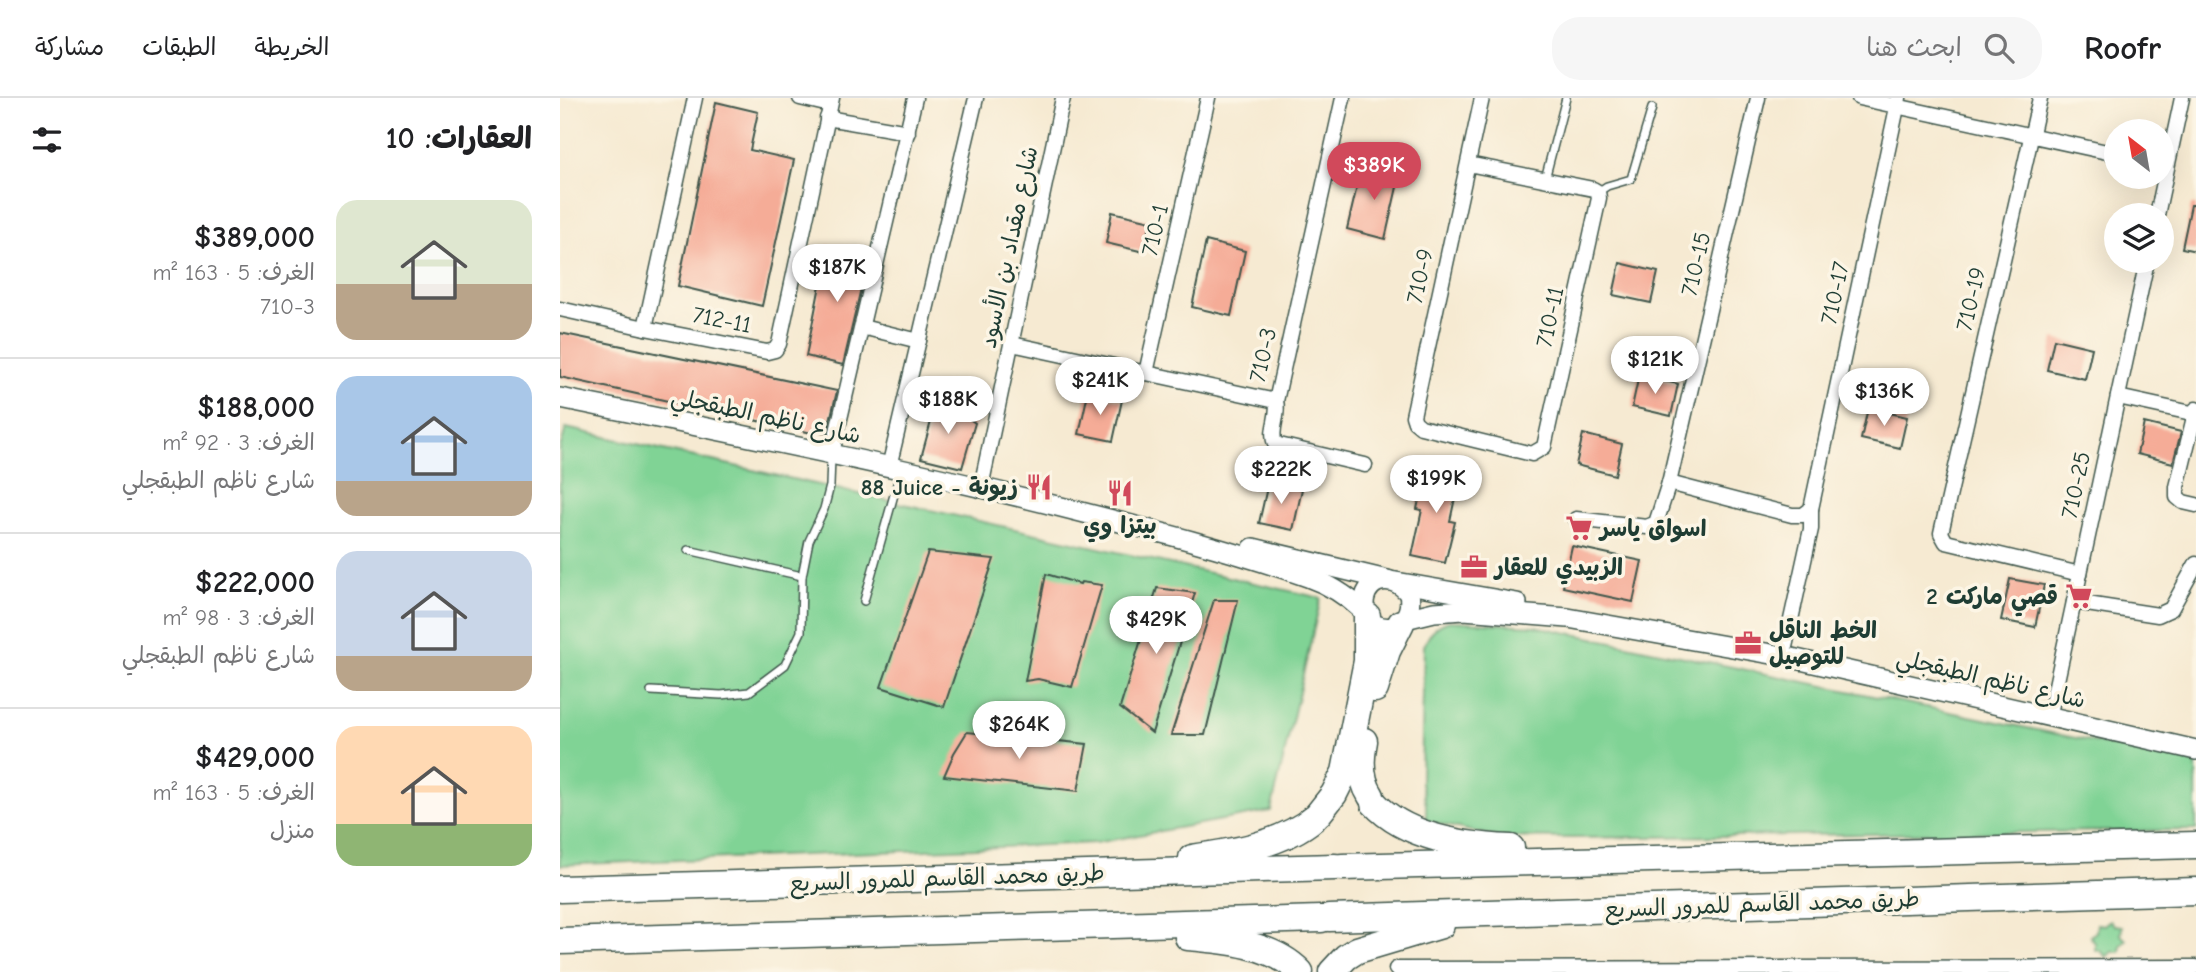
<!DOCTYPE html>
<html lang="ar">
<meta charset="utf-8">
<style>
body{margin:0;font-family:"Comic Neue","Playpen Sans Arabic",sans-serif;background:#f6f6f6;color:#202124;direction:rtl;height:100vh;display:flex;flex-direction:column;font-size:26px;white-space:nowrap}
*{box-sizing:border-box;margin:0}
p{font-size:23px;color:#757577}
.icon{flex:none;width:38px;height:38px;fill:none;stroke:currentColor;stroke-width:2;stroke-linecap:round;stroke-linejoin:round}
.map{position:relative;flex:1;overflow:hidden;direction:ltr}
.panel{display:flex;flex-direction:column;background:#fff;width:560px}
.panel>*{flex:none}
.needle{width:46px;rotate:329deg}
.buttons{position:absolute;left:1544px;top:21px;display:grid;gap:14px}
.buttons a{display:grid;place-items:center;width:70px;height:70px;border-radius:50%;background:#fff;box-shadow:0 7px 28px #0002;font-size:35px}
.price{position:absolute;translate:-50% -60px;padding:0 16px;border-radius:24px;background:#fff;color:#222;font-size:23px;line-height:46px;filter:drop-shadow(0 2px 4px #0008)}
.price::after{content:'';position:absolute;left:50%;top:42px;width:21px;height:16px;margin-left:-10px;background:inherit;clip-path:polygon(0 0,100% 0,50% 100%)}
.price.active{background:#d1495b;color:#fff}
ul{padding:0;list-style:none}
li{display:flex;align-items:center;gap:21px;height:175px;padding:0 28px}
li+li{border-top:2px solid #e0e0e0}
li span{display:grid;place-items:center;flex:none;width:196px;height:140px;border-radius:21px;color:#555}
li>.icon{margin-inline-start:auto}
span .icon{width:84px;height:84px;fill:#fffc;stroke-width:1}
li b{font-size:30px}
h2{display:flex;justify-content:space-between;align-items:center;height:84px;padding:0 28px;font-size:30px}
header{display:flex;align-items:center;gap:42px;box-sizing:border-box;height:98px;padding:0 35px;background:#fff;border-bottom:2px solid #e0e0e0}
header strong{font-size:33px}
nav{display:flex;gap:38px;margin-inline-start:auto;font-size:24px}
.search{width:490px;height:63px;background:#f6f6f6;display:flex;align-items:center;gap:18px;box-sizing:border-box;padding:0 24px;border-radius:28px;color:#757577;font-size:26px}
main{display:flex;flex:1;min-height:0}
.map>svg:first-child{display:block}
.green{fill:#80d395;stroke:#508864;stroke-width:2}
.building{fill:#f5ac97}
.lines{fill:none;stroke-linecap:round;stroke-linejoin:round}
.lane-casing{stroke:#3f574c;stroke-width:10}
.street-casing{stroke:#3f574c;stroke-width:17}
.secondary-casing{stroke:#3f574c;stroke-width:22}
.highway-casing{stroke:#3f574c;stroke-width:29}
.lane{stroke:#fff;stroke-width:7}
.street{stroke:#fff;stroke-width:14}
.secondary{stroke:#fff;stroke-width:19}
.highway{stroke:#fff;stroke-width:26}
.labels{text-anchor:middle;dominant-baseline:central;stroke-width:7;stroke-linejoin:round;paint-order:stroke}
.street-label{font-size:23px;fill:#1f3d34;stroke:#fcf5e5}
.poi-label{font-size:23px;font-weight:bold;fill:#1f3d34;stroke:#fcf5e5;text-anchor:start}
</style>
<header>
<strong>Roofr</strong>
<div class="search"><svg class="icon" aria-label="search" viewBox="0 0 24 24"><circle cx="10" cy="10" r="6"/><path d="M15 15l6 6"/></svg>ابحث هنا</div>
<nav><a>الخريطة</a><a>الطبقات</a><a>مشاركة</a></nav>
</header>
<main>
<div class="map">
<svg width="1636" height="874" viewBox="0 0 1636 874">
<rect width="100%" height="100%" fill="#fcf5e5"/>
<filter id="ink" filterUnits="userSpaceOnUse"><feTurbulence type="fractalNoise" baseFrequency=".0143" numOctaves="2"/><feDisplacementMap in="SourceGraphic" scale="14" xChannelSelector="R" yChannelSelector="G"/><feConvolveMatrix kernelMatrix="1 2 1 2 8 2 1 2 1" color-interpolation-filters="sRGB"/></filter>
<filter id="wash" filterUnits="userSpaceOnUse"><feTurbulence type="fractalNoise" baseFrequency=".00686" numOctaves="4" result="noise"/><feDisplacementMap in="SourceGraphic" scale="28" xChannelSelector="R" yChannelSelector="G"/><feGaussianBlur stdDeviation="1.57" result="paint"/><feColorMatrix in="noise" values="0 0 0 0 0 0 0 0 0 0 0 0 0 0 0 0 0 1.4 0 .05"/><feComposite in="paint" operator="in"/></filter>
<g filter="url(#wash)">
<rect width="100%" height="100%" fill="#f6ead2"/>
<g class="green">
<polygon points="6,330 761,500 711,713 535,745 0,767 0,351"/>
<path d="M 889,523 L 975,528 L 1636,665 L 1636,732 L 1012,740 L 938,739 L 866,723 L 866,706 L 861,685 L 864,548 C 870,534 875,528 889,523 Z"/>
<polygon points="1550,822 1554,827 1562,828 1561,837 1566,842 1561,847 1560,854 1552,854 1546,859 1541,853 1535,852 1535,845 1530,838 1536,834 1537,826 1544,827"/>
</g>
<g id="blocks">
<g class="building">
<polygon points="156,4 198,14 190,52 234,62 202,208 118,188"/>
<polygon points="802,67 840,76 825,141 787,131"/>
<polygon points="1631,107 1636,107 1636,153 1622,150"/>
<polygon points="552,114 591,123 584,154 546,145"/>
<polygon points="646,143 685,153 671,218 632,209"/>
<polygon points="268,147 309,156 283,267 246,258"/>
<polygon points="1060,165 1098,174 1091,205 1053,197"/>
<polygon points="0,235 277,293 267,335 253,332 252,335 0,279"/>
<polygon points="1494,241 1532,250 1525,281 1487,272"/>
<polygon points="1079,277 1118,286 1111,318 1072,309"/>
<polygon points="528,295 562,302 553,343 519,336"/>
<polygon points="378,298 415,325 402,370 361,360"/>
<polygon points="1308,310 1347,319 1340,350 1301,341"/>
<polygon points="1584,325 1621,334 1613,365 1577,356"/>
<polygon points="1023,336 1062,346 1055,377 1016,367"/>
<polygon points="866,370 900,377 890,423 895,424 885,465 852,458 862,412 857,411"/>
<polygon points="708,385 742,391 733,432 699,425"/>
<polygon points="1012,448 1082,463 1073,504 1003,489"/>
<polygon points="368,454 434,461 384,609 321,589"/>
<polygon points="486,476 520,486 521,484 542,487 512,589 478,581 465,583"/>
<polygon points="1450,481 1484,487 1475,529 1441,522"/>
<polygon points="597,490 635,495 592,635 560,610"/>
<polygon points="654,502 678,502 645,637 611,637"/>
<polygon points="407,634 527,646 518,693 384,678 394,655"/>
</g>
</g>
</g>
<g filter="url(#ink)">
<use href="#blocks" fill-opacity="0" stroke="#3f574c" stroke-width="2"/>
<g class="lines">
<g class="lane-casing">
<g id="lane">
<polyline points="985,81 1006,0"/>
<polyline points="1038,94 1047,88 1071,81 1092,10"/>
<polyline points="128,452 242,478"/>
<polyline points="304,503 341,372"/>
<polyline points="91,593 161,597 189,594 225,567 241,534 242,478 249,443 264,411 270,388 271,359"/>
</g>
</g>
<g class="street-casing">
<g id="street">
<polyline points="135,0 85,230 207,254 215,252 219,246 272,0"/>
<polyline points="240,0 270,7"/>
<polyline points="1299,0 1556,56"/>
<polyline points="1480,0 1381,435 1386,444 1520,476"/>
<polyline points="267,20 348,34"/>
<polyline points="908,66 1033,91 1038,94 1039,100 984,349 972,356 861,329 855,324 853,318 922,0"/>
<polyline points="1597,117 1622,0"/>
<polyline points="0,211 85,230"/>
<polyline points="302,229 359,243"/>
<polyline points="452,246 716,303 783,0"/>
<polyline points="586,275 648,0"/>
<polyline points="1558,299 1636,316"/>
<path d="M 716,303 C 720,318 709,332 715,346 L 805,367"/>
<polyline points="1636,311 1617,389 1617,399 1623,404 1636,407"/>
<polyline points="272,355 355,0"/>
<polyline points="329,369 416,0"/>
<polyline points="1109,385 1232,417 1243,417 1251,411 1339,0"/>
<polyline points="421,389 503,0"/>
<polyline points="1016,421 1087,429 1096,425 1109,385 1198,0"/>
<polyline points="1514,504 1598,517 1611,511 1636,466"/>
<polyline points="1223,558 1251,431 1251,411"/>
<polyline points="1489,620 1587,163"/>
<polyline points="836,871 1636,869"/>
</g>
</g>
<g class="secondary-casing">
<g id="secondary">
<path d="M 0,300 C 172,335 343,369 513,412 C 592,432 671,452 748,479 C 768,486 787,498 802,512 C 807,517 809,524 816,527 C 839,537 853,516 849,496 C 830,470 798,484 805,515"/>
<polyline points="693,450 827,482"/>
<polyline points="836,484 957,505"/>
<polyline points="845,521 874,514 904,512 1008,520 1223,558 1636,652"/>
</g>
</g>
<g class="highway-casing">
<g id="highway">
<polyline points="815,591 827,553 841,525"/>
<path d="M 804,643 C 800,662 800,681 811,698"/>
<path d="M 814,705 C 846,740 905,748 951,750"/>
<polyline points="759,715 774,696 785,674 807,563 807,518"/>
<path d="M 632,760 C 673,754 722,747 755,719"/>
<polyline points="782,769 1636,747"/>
<polyline points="0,791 775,769"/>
<polyline points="769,820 1636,793"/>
<path d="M 628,839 C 666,842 713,846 740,874"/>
<polyline points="0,843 761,821"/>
<polyline points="772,874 786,859 797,852 881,827"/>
</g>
</g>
<use href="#lane" class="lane"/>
<use href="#street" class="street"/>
<use href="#secondary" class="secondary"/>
<use href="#highway" class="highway"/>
</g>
</g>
<defs>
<g id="restaurant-bare" transform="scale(2.1)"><path d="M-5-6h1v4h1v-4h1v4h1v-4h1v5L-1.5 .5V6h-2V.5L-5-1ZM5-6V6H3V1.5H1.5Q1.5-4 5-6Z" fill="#d1495b" stroke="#fcf5e5" stroke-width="2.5" paint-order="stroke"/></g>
<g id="supermarket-bare" transform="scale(2.1)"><path d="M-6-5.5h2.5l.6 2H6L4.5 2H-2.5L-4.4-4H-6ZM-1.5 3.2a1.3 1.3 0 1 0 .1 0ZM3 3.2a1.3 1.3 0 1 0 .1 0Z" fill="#d1495b" stroke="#fcf5e5" stroke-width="2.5" paint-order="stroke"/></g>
<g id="office-bare" transform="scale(2.1)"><path d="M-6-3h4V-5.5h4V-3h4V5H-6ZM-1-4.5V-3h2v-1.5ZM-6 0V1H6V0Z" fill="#d1495b" stroke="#fcf5e5" stroke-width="2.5" paint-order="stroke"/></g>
</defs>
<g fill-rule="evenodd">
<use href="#restaurant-bare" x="479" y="389"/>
<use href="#restaurant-bare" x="560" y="395"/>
<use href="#supermarket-bare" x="1019" y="430"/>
<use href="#office-bare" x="914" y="469"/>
<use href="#supermarket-bare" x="1519" y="498"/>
<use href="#office-bare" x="1188" y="545"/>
</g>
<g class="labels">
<g class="street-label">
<text transform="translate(595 132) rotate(-77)">710-1</text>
<text transform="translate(449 149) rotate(-78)">شارع مقداد بن الأسود</text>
<text transform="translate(1136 166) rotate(-77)">710-15</text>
<text transform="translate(860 178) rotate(-78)">710-9</text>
<text transform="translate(1275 195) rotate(-78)">710-17</text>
<text transform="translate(1411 201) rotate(-77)">710-19</text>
<text transform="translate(990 219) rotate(-78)">710-11</text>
<text transform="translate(162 222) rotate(11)">712-11</text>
<text transform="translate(703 257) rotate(-77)">710-3</text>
<text transform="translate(206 318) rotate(12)">شارع ناظم الطبقجلي</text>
<text transform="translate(1516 387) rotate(-78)">710-25</text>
<text transform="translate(1431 581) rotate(13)">شارع ناظم الطبقجلي</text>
<text transform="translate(387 780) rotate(-2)">طريق محمد القاسم للمرور السريع</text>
<text transform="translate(1202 806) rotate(-2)">طريق محمد القاسم للمرور السريع</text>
</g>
<g class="poi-label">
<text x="458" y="389" text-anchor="end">88 Juice - زيونة</text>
<text x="560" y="427" text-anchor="middle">بيتزا وي</text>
<text x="1040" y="430">اسواق ياسر</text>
<text x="935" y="469">الزبيدي للعقار</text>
<text x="1498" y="498" text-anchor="end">قصي ماركت 2</text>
<text x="1209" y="532">الخط الناقل<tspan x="1209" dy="26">للتوصيل</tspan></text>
</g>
</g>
</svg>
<div class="buttons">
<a><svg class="needle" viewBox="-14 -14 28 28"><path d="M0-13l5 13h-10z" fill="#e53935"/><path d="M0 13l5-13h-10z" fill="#757577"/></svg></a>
<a><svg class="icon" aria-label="layers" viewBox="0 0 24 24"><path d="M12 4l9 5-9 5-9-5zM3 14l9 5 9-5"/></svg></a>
</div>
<b class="price active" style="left:814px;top:104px">$389K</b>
<b class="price" style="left:277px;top:206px">$187K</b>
<b class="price" style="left:1095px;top:298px">$121K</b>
<b class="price" style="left:540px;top:319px">$241K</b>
<b class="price" style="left:1324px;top:330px">$136K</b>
<b class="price" style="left:388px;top:338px">$188K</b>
<b class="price" style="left:721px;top:408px">$222K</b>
<b class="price" style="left:876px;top:417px">$199K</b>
<b class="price" style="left:596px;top:558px">$429K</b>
<b class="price" style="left:459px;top:663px">$264K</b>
</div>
<section class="panel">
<h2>العقارات: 10<svg class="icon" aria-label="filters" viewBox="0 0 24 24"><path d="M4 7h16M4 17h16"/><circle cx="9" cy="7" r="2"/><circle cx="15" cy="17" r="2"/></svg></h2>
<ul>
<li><span style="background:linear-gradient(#dfe7d0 60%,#b9a48a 0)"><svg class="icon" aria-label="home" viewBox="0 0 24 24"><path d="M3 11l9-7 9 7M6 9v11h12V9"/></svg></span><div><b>$389,000</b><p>الغرف: 5 · 163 m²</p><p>710-3</p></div></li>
<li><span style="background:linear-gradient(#a9c7e8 75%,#b9a48a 0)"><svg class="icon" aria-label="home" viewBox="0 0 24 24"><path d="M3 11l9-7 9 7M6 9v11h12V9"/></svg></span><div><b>$188,000</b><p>الغرف: 3 · 92 m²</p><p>شارع ناظم الطبقجلي</p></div></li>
<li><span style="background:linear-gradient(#c9d6e8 75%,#b9a48a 0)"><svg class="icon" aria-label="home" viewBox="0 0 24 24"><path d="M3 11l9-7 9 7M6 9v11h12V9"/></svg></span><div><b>$222,000</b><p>الغرف: 3 · 98 m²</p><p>شارع ناظم الطبقجلي</p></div></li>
<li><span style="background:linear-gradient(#ffd9b3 70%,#8fb573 0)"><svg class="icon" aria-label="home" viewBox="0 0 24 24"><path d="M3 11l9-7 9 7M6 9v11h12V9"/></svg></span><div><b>$429,000</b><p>الغرف: 5 · 163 m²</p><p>منزل</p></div></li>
</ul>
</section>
</main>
